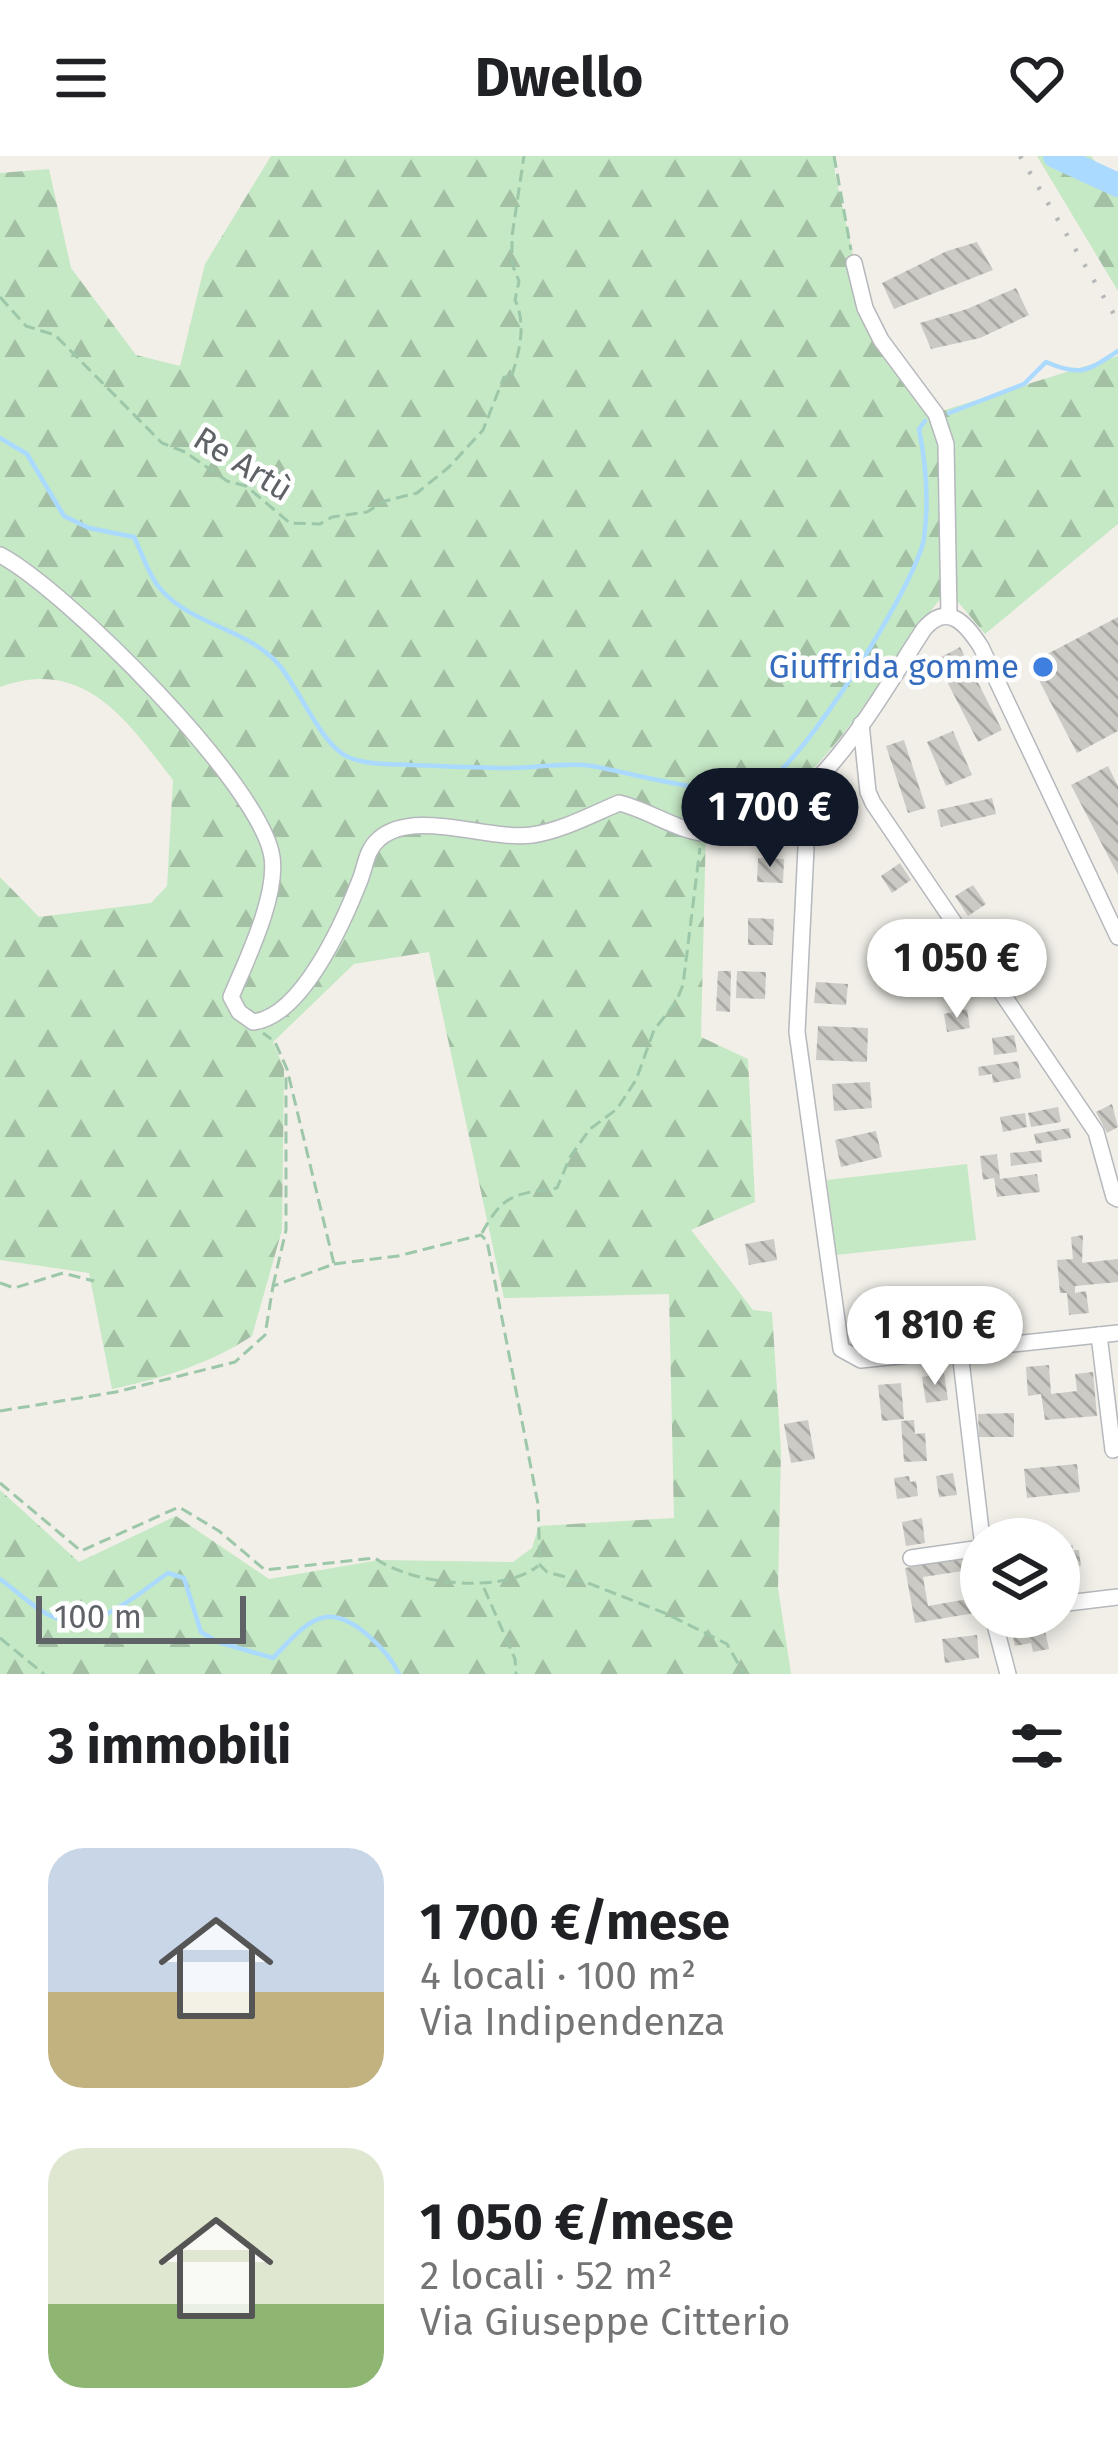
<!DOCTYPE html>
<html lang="it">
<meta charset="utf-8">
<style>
body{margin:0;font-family:"Fira Sans",sans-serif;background:#f2f2f2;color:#202124;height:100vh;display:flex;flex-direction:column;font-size:45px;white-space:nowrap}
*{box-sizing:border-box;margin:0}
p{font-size:39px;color:#757577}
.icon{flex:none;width:66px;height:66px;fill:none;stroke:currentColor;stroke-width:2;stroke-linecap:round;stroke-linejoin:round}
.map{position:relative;height:1518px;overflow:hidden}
.side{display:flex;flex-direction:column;background:#fff;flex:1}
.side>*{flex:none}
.tools{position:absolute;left:960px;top:1362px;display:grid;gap:24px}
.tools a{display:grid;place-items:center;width:120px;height:120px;border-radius:50%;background:#fff;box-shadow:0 6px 18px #0003;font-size:60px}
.scale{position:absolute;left:36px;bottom:30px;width:210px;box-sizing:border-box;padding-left:12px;border:6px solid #5f6368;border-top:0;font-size:33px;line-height:42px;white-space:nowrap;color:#5f6368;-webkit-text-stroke:9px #fff;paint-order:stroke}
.price{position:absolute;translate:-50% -102px;padding:0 27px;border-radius:42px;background:#fff;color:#222;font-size:39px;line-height:78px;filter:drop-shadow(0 3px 6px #0008)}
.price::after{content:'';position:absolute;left:50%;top:72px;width:36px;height:27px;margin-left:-18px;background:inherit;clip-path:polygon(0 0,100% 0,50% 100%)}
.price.active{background:#111827;color:#fff}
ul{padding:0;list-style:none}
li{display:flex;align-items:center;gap:36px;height:300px;padding:0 48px}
li span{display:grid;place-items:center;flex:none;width:336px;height:240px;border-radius:36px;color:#555}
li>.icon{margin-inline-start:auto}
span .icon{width:144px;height:144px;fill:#fffc;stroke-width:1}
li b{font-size:51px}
h2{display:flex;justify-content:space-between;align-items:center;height:144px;padding:0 48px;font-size:51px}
header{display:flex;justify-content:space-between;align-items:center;height:156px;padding:0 48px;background:#fff;font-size:54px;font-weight:700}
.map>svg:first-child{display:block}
.forest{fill:url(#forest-firs)}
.green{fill:#c5e8c5}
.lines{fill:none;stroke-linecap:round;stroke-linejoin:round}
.stream{stroke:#aadaff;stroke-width:4.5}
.river{stroke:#aadaff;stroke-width:24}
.building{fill:url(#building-back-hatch);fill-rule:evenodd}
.minor-casing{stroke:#b5b8bc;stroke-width:18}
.path{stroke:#9cc7a9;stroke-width:3;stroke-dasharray:12 6;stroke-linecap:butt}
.minor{stroke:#fff;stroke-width:15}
.rail{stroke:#b6b7b8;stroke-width:4.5;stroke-dasharray:3 15;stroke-linecap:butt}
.shop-dot{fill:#3f7fe0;stroke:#fff;stroke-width:4.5}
.labels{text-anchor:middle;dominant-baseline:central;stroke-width:9;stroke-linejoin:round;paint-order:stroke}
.street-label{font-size:33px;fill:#5f6368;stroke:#fff}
.shop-label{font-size:33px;fill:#366cbe;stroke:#fff;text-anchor:end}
</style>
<header><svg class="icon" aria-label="menu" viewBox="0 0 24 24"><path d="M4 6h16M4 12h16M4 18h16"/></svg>Dwello<svg class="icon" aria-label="heart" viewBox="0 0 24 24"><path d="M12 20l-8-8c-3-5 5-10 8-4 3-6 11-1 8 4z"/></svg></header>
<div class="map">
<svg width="1118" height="1518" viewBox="0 0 1118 1518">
<defs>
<pattern id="forest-firs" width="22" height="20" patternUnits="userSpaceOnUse" patternTransform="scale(3)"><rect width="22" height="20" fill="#c5e8c5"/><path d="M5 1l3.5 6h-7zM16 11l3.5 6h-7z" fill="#a3c0a4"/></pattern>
<pattern id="building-back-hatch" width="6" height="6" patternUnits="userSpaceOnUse" patternTransform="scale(3)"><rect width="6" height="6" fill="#cccac5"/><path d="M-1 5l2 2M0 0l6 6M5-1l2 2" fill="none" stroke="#a9a8a4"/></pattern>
</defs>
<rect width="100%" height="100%" fill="#f1efe8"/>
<g class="forest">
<path d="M 271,0 L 834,0 L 835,18 L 865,152 L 935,257 L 1118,200 L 1118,368 L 985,478 L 948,434 C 898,491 865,560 811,615 C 801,625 790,640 778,648 C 757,662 730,667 706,671 L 701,881 L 748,903 L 755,1046 L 691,1074 L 753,1154 L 772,1156 L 781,1295 L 778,1432 L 791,1518 L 0,1518 L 0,1334 L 79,1406 L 176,1360 L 269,1423 L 379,1404 L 513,1406 L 532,1392 L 539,1370 L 674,1362 L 669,1138 L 504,1142 L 429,796 L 354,808 L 273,886 L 284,913 L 282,1074 L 252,1180 C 207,1209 163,1222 112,1233 L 89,1117 L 0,1104 L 0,721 L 39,761 L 151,747 L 167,730 L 173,624 C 127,565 85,500 0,531 L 0,17 L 49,13 L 71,112 L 136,199 L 180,210 L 205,108 Z"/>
<polygon points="1037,0 1091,0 1118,36 1118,135"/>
</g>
<polygon class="green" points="967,1008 976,1084 836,1099 827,1024"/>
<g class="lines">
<g class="stream">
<path d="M 949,257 L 1024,228 L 1046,206 C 1081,221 1087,215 1118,195"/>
<path d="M 0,282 L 27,298 L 64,360 L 89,372 L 134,381 C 142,397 148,417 158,430 C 188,469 248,472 279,509 C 300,534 322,590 348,601 C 366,609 391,608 411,609 C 444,610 478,612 511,612 C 537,612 566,606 592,610 C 633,617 725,645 762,629 C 801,612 918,425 924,382 C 929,346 926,308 919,273 L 925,265"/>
<path d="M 0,1423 C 17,1435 36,1455 56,1462 C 96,1478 137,1438 168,1417 L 184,1422 L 201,1476 L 218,1486 L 273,1502 C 287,1488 305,1464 326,1461 C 353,1458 389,1496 399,1518"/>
</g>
<polyline class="river" points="1055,0 1118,29"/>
</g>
<g class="building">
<polygon points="977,86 993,114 894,153 882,127 947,95"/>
<polygon points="1016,132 1029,159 980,182 931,193 920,167 967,153"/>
<polygon points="1118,461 1118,575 1077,597 1030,507"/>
<polygon points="960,491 1002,574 978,586 936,504"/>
<polygon points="953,575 972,619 946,630 927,586"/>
<polygon points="904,584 926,652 908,657 886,590"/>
<polygon points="1108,610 1118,630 1118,719 1071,629"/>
<polygon points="844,625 854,648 835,656 825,633"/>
<polygon points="992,642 996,658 941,671 937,654"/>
<polygon points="825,643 837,669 810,681 799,654"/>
<polygon points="758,702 784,703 783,727 757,726"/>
<polygon points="900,707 911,724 892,737 881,720"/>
<polygon points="973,729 986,748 968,760 955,740"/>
<polygon points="748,762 774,763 773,789 748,789"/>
<polygon points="945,802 949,824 888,835 884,812"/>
<polygon points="718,815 731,815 730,856 716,855"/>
<polygon points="737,815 766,816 765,843 736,842"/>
<polygon points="816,826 848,828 846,849 814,847"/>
<polygon points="967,853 970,872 947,876 944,858"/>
<polygon points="818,870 868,872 867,906 816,904"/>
<polygon points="1014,879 1017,896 994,899 992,882"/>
<polygon points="1018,905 1021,922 993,927 992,918 979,920 978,911"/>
<polygon points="870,926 872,952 834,955 832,928"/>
<polygon points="1112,948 1118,971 1107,977 1096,956"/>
<polygon points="1058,951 1061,966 1031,971 1028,957"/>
<polygon points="1025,957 1027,971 1003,976 1000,961"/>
<polygon points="1069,972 1071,982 1036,988 1034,978"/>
<polygon points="876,975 882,1001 841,1011 835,984"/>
<polygon points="1041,994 1042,1006 1011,1010 1010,997"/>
<polygon points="997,998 1000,1023 1037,1018 1040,1036 997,1041 994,1022 983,1024 980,1000"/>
<polygon points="1083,1079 1082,1107 1118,1103 1118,1126 1075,1130 1075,1137 1086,1135 1089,1157 1069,1159 1067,1137 1060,1137 1057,1104 1073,1103 1071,1081"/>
<polygon points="774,1083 777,1104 749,1109 745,1088"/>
<polygon points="962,1151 966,1174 939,1178 936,1154"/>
<polygon points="1049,1209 1051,1238 1077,1235 1075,1218 1093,1216 1097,1260 1045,1264 1041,1238 1028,1240 1026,1211"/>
<polygon points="944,1217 948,1244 926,1247 922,1221"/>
<polygon points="901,1227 904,1263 882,1265 878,1229"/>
<polygon points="1014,1257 1014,1281 979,1281 978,1258"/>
<polygon points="808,1264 815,1303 791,1307 784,1268"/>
<polygon points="914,1264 915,1278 925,1277 927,1305 904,1306 901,1265"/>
<polygon points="1077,1308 1080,1336 1027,1342 1024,1313"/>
<polygon points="953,1317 957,1339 939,1341 936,1320"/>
<polygon points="909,1320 910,1326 916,1325 918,1340 897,1343 894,1322"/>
<polygon points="922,1362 925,1387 906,1390 902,1366"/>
<polygon points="1073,1389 1073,1394 1079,1394 1081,1410 1065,1412 1064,1407 1059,1408 1059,1391"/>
<path d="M 975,1400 L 981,1456 L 915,1467 L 905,1412 ZM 963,1415 L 968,1443 L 928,1450 L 923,1421 Z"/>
<polygon points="1029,1463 1032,1477 1045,1475 1049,1493 1033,1496 1031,1487 1015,1490 1010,1468"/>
<polygon points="977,1479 979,1502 945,1507 942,1483"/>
</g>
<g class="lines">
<g class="minor-casing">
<g id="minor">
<polyline points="854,107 865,152 881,184 936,258 946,288 949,460"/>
<path d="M 0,399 C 66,434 261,628 272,701 C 278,740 246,805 231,841 L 239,856 L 253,866 C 302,861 344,765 360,724 C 366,709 366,694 379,683 C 414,652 489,685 532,679 C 561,675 593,658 619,647 C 650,654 682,679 715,678 C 810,674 877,544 924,473 C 948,445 967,469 981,491 L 1118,781"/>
<polyline points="861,568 868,636 873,647 1096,976 1114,1041 1118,1043"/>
<polyline points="806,692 797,876 841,1193 861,1204 1118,1177"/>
<polyline points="1099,1179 1113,1294"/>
<polyline points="960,1196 982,1383"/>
<polyline points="911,1402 981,1392"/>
<polyline points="1059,1448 1118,1441"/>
<polyline points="993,1461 1008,1518"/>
</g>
</g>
<g class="path">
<polyline points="834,0 851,94"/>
<path d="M 0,141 L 26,170 L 55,179 L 162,287 L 185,296 L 227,325 L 246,330 L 290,367 L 320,368 L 332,361 L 367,356 L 385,345 L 417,337 L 449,311 L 483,274 L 504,221 L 511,222 C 519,197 527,169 515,144 L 519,125 L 512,108 L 512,80 L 524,0"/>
<path d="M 482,1077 C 503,1038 515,1038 557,1032 L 570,1001 L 590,973 L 617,953 L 636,924 L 654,874 L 676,846 L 683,829 L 700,692"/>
<polyline points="334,1108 398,1100 481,1079 487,1085 538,1348 540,1409 547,1416 588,1427 667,1458 727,1488 744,1518"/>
<polyline points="0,1127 14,1132 63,1117 94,1125"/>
<polyline points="273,1130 286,1074 286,920"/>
<polyline points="0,1255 116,1236 235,1206 265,1179 273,1130 334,1108 287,913 275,886 263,877"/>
<path d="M 0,1327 L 81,1395 L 179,1351 L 219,1375 L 265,1414 L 375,1402 C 410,1428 502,1439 538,1410"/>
<polyline points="484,1432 515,1503 516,1518"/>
<polyline points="0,1482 44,1518"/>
</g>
<use href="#minor" class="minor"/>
<polyline class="rail" points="1020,0 1118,165"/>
</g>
<circle class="shop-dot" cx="1043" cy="511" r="12"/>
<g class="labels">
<g class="street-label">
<text transform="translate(243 308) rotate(32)">Re Artù</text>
</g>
<g class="shop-label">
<text x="1019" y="511">Giuffrida gomme</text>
</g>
</g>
</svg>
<div class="tools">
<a><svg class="icon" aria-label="layers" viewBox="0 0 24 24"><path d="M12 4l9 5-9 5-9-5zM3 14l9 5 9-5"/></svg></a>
</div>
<div class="scale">100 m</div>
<b class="price active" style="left:770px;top:714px">1 700 €</b>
<b class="price" style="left:957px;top:865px">1 050 €</b>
<b class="price" style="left:935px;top:1232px">1 810 €</b>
</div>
<section class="side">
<h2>3 immobili<svg class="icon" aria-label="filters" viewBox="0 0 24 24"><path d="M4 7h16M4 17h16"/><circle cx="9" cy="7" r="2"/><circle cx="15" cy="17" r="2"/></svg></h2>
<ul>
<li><span style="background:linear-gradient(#c9d6e8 60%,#c2b280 0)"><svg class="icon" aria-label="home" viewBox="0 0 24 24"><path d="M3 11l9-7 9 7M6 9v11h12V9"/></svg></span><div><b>1 700 €/mese</b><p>4 locali · 100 m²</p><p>Via Indipendenza</p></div></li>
<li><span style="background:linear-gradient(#dfe7d0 65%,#8fb573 0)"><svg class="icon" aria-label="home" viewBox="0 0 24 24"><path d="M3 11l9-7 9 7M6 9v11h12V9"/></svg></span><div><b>1 050 €/mese</b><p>2 locali · 52 m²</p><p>Via Giuseppe Citterio</p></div></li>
</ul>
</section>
